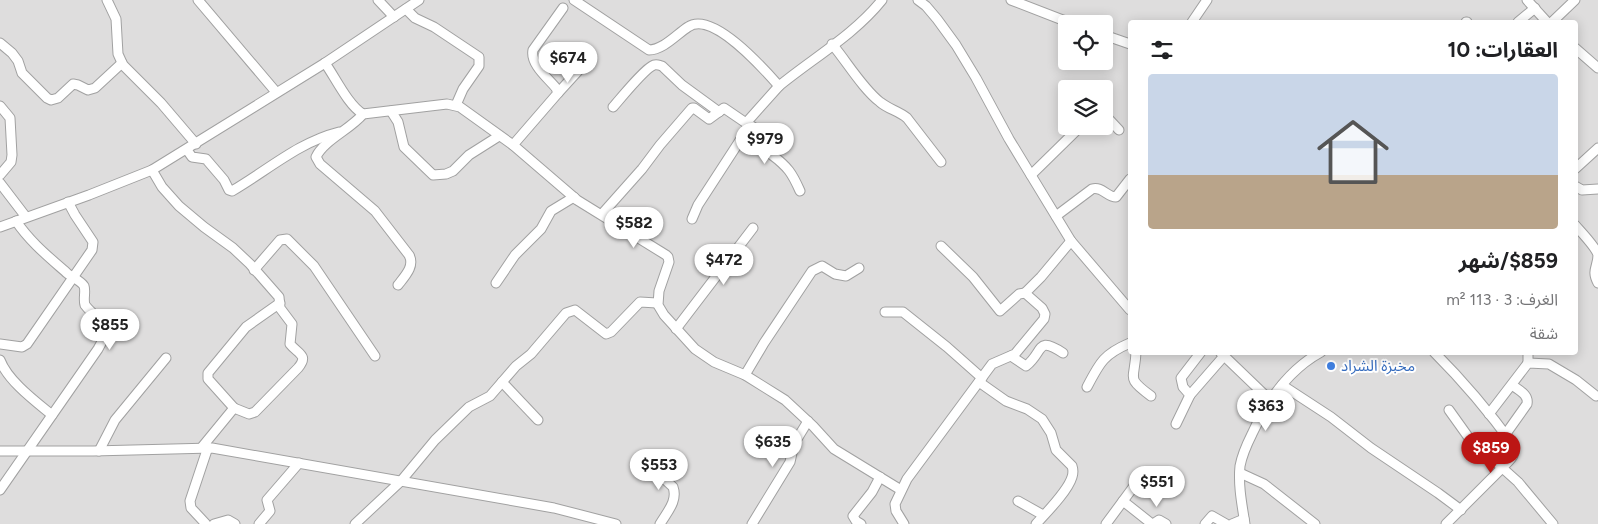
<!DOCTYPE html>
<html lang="ar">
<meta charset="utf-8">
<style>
body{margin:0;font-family:Figtree,"Noto Sans Arabic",sans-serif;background:#f6f6f6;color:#202124;direction:rtl;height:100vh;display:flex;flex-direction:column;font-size:19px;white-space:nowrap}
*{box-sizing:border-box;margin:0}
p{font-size:16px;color:#757577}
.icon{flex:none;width:28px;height:28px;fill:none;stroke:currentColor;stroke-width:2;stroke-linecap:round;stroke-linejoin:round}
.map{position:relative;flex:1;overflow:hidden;direction:ltr}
.sheet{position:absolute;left:1128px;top:20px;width:450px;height:335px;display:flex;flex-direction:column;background:#fff;border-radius:5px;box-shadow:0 2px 12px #0003;direction:rtl}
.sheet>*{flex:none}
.controls{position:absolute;left:1058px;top:15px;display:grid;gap:10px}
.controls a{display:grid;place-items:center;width:55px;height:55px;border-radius:5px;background:#fff;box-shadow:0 2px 12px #0003;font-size:25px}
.price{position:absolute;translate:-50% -42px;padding:0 11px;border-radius:18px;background:#fff;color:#222;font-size:16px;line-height:32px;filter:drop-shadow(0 1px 2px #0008)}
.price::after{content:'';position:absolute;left:50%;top:30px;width:15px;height:11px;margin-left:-8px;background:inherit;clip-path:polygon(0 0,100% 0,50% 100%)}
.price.on{background:#bc1614;color:#fff}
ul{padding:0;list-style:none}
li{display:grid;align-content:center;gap:10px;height:265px;padding:0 20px}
li span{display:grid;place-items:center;height:155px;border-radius:5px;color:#555}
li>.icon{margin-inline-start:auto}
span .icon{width:90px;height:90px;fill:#fffc;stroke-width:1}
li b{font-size:21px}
h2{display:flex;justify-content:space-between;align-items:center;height:60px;padding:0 20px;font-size:21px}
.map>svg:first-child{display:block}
.residential{fill:#dedddd;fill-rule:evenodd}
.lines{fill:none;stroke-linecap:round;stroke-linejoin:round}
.minor-casing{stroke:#a1a1a1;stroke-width:11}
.minor{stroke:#fff;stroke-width:9}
.shop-dot{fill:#3f7fe0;stroke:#fff;stroke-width:2}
.labels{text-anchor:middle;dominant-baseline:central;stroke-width:4;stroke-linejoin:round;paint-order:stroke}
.shop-label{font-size:15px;fill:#366cbe;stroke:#fff;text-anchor:start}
</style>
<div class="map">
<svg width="1598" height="524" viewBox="0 0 1598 524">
<rect width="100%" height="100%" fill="#efede7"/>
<path class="residential" d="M 0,0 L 1598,0 L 1598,524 L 0,524 ZM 1130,22 L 1575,22 L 1575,352 L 1130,352 ZM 1066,24 L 1104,24 L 1104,61 L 1066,61 ZM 1066,89 L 1104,89 L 1104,126 L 1066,126 Z"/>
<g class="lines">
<g class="minor-casing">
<g id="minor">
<polyline points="107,0 116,19 118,54 123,65 161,103 196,144"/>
<polyline points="198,0 276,92"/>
<polyline points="378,0 394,17"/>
<path d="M 574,0 L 649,50 C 663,50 677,34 688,27 C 712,10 764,69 779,86 C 813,58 854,35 882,0"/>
<polyline points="918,0 926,6 937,19 956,45 976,78 1009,139 1071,241 1130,310"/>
<polyline points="1011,0 1073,24"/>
<polyline points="1527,0 1547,22"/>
<polyline points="406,9 415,18 434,27 479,57 479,66 463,89 456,105"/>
<polyline points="1192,22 1207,0"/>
<polyline points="1466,22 1467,22"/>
<polyline points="1518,22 1535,8"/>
<polyline points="1552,22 1575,0"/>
<polyline points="1104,35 1130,44"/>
<polyline points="0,43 12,53 18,61 22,73 47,98 51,100 58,98 73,84 78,85 88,90 95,88 122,63"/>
<path d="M 832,44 C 847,62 863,89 880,102 C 888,109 899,111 907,118 L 941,162"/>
<polyline points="1575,48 1598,68"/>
<path d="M 325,63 C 335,77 348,105 363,114 L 447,104 L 460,107 L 513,145 L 577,200 L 666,255 L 668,257 L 669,262 L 659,291 L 658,305 L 664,315 L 695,349 L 714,362 L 745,375 L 785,400 L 813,426 L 834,449 L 901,490"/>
<polyline points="558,93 578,71"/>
<polyline points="0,106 10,118 12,155 11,162 0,175"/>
<path d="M 613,107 C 621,98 645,68 654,65 C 657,64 658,65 662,66 L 682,85 L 719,112"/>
<polyline points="391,111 398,122 404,147 433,175 446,174 453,171 469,155 499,136"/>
<path d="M 363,114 C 351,129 324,140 316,157 L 320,164 L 375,211 L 409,255 C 415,266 405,276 398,285"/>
<polyline points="1104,114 1119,130"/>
<path d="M 750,125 L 773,140 L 775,145 L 772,155 C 788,167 792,173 800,191"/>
<path d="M 513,145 L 558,93 L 556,88 C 548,78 530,64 533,50 L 563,8"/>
<path d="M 187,150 L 192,157 L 206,159 L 224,180 L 229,190 L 232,191 C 268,170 299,142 339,132"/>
<polyline points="1575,169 1598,148"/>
<path d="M 152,170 L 162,187 L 179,206 L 204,227 L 233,248 L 250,264 L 279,297 L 280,308 L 292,324 L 290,344 C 298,354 309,355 298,368 L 255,412 L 249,414 L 234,408 L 202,447"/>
<polyline points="1031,175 1081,126"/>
<polyline points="0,183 26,217"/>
<polyline points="1575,186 1582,190 1598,189"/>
<polyline points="602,214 642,169 660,145 692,108 694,108 709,119 724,108 746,123 779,86"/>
<path d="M 1056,216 L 1092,189 C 1102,186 1107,197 1116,197 L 1130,179"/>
<polyline points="692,219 698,205 750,125 746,123"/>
<path d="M 1575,225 C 1581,232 1596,247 1598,255 C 1598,267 1591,270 1598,283"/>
<polyline points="0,227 89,195 152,170 325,63 419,0"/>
<polyline points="941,246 973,277 1000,311 1019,294 1025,293"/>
<polyline points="254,270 280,240 287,239 314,266 375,356"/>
<polyline points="496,283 515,255 541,229 551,211 574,197"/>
<polyline points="885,312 903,312 947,347 982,378"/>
<polyline points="676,329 753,228"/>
<polyline points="0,344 22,347 27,344 92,250 93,242 75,215 68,202"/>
<path d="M 1136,352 C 1135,380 1125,377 1151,396"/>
<polyline points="1220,352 1270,400"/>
<path d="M 1434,352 C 1463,381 1490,413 1514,446 C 1516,455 1511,459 1505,465 L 1446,524"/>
<path d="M 1011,356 L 1026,366 C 1044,352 1036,335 1063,353"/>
<path d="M 0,360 C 8,381 35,401 52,415"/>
<polyline points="1528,363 1528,352"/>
<polyline points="745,375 764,343 812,271 822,266 835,274 846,276 859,268"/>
<polyline points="502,382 538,420"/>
<path d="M 979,382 L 1006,401 L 1027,409 L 1042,419 L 1051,433 L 1056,450 L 1072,466 C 1073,469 1073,474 1072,477 C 1068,491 1046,513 1036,524"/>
<polyline points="1282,385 1331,417 1371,448 1438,493 1461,510"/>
<path d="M 1087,387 C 1100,362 1104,354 1130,343"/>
<polyline points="1190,395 1224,356"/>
<polyline points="234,408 208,379 208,373 246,327 280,303"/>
<polyline points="1449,410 1469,438 1518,482 1553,524"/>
<polyline points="1489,414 1528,363 1549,364 1576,380 1596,396"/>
<polyline points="1176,424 1190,395 1183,387 1181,378 1201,352"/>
<path d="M 1505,435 L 1527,404 C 1529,394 1518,390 1512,385"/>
<polyline points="0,451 93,451 212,448 554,508 616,524"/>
<polyline points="99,451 115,420 166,358"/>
<path d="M 644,460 L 673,487 C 678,501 667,512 660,524"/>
<polyline points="1240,473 1264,484 1315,524"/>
<path d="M 0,490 L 98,349 C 116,318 99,324 85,305 C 83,299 86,291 84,286 C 81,281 72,277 68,274 C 50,258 30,242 16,221"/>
<polyline points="1018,501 1043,515"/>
<polyline points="1123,501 1152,524"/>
<polyline points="206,524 191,508 190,501 208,447"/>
<polyline points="214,524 228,520 235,524"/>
<polyline points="259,524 270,511 267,500 299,463"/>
<polyline points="355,524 401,481 435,440 469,407 490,396 516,366 531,354 566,313 575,310 606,334 611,332 640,302 657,303"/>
<polyline points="752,524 790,462 794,444 808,421"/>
<polyline points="861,524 856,521 853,516 872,492 880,477"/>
<polyline points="904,524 896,511 895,504 907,479 992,364 1015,354 1044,319 1045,314 1042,308 1025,293 1041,277 1071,241"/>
<polyline points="1106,524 1137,482"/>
<polyline points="1153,524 1159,520 1166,524"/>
<polyline points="1205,524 1212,516 1226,524"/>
<polyline points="1232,524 1244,519"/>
<path d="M 1245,524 C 1242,505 1238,485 1240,466 C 1242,455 1247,444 1252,434 C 1267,401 1288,370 1321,352"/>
</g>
</g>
<use href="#minor" class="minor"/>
</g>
<circle class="shop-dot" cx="1331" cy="366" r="5"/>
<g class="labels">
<g class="shop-label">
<text x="1341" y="366">مخبزة الشراد</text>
</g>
</g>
</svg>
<div class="controls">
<a><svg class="icon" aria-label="locate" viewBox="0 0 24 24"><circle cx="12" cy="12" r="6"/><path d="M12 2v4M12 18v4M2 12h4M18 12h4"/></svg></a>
<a><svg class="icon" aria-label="layers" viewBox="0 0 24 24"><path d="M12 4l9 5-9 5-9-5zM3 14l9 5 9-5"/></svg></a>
</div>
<b class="price" style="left:568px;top:84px">$674</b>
<b class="price" style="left:765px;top:165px">$979</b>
<b class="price" style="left:634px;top:249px">$582</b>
<b class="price" style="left:724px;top:286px">$472</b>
<b class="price" style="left:110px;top:351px">$855</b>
<b class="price" style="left:1266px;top:432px">$363</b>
<b class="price" style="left:773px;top:468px">$635</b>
<b class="price on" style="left:1491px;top:474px">$859</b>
<b class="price" style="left:659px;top:491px">$553</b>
<b class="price" style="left:1157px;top:508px">$551</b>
<section class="sheet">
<h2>العقارات: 10<svg class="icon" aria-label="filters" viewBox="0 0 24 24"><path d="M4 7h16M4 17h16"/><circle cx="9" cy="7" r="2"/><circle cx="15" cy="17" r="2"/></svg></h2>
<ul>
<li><span style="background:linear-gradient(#c9d6e8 65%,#b9a48a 0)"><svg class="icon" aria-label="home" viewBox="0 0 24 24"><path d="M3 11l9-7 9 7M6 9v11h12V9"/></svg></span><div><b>$859/شهر</b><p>الغرف: 3 · 113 m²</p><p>شقة</p></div></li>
</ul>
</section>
</div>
